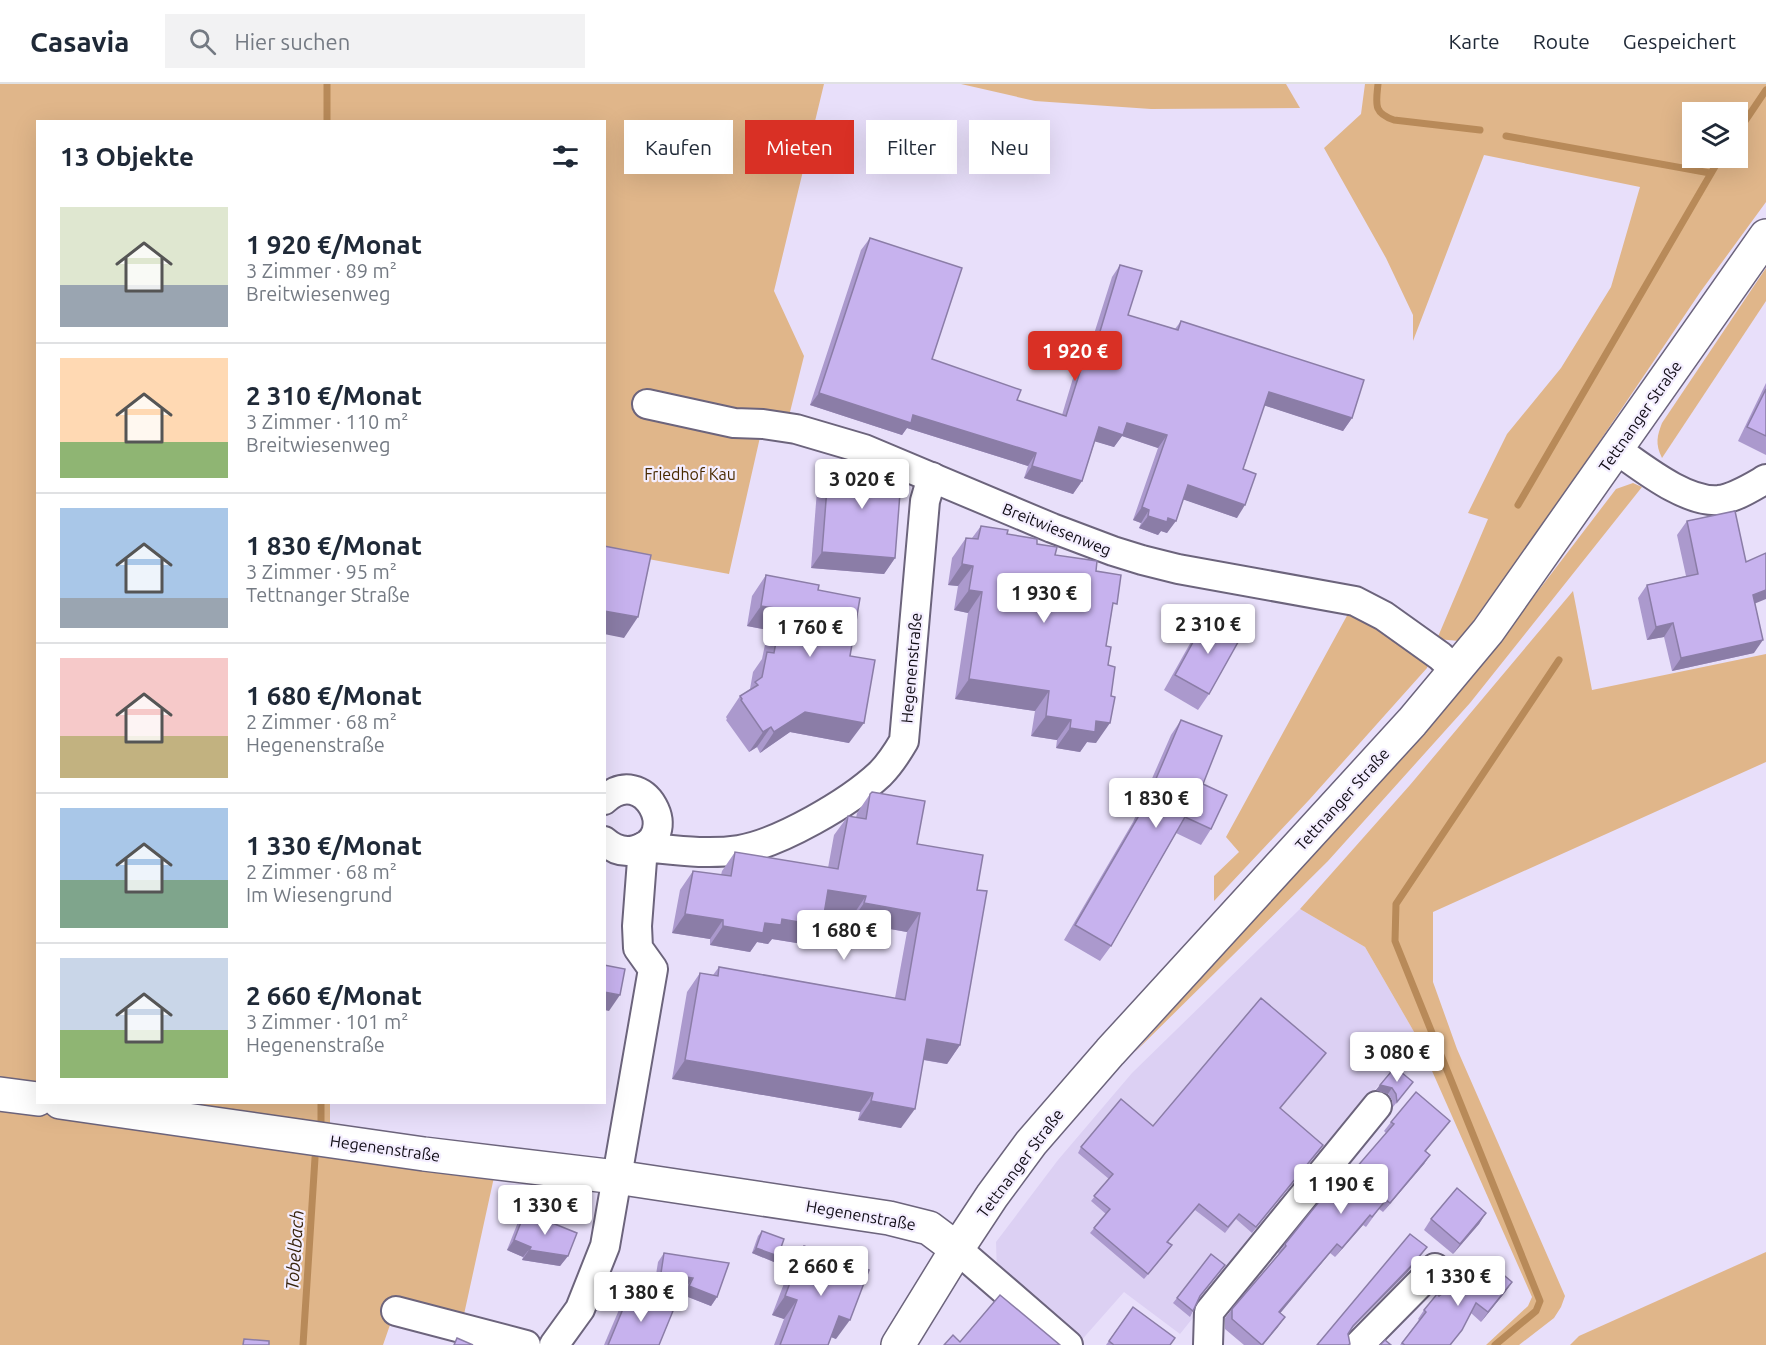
<!DOCTYPE html>
<html lang="de">
<meta charset="utf-8">
<style>
body{margin:0;font-family:Ubuntu,sans-serif;background:#f2f2f3;color:#1f2937;height:100vh;display:flex;flex-direction:column;font-size:22px;white-space:nowrap}
*{box-sizing:border-box;margin:0}
p{font-size:20px;color:#747a83}
.icon{flex:none;width:33px;height:33px;fill:none;stroke:currentColor;stroke-width:2;stroke-linecap:round;stroke-linejoin:round}
.map{position:relative;flex:1;overflow:hidden}
.details{position:absolute;left:36px;top:36px;width:570px;height:984px;display:flex;flex-direction:column;background:#fff;border-radius:0px;box-shadow:0 6px 24px #0002}
.details>*{flex:none}
.hud{position:absolute;left:624px;top:36px;width:570px;height:54px;display:flex;gap:12px}
.controls{position:absolute;left:1682px;top:18px;display:grid;gap:12px}
.controls a{display:grid;place-items:center;width:66px;height:66px;border-radius:0px;background:#fff;box-shadow:0 6px 24px #0002;font-size:30px}
.price{position:absolute;translate:-50% -51px;padding:0 14px;border-radius:6px;background:#fff;color:#222;font-size:20px;line-height:39px;filter:drop-shadow(0 2px 3px #0008)}
.price::after{content:'';position:absolute;left:50%;top:36px;width:18px;height:14px;margin-left:-9px;background:inherit;clip-path:polygon(0 0,100% 0,50% 100%)}
.price.on{background:#d93025;color:#fff}
ul{padding:0;list-style:none}
li{display:flex;align-items:center;gap:18px;height:150px;padding:0 24px}
li+li{border-top:2px solid #e0e1e3}
li span{display:grid;place-items:center;flex:none;width:168px;height:120px;border-radius:0px;color:#555}
li>.icon{margin-inline-start:auto}
span .icon{width:72px;height:72px;fill:#fffc;stroke-width:1}
li b{font-size:26px}
h2{display:flex;justify-content:space-between;align-items:center;height:72px;padding:0 24px;font-size:26px}
.tag{padding:0 21px;border-radius:0px;background:#fff;box-shadow:0 6px 24px #0002;font-size:21px;line-height:54px}
.tag.on{background:#d93025;color:#fff}
header{display:flex;align-items:center;gap:36px;box-sizing:border-box;height:84px;padding:0 30px;background:#fff;border-bottom:2px solid #e0e1e3}
header strong{font-size:28px}
nav{display:flex;gap:33px;margin-inline-start:auto;font-size:21px}
.search{width:420px;height:54px;background:#f2f2f3;display:flex;align-items:center;gap:15px;box-sizing:border-box;padding:0 21px;border-radius:0px;color:#747a83;font-size:22px}
.map>svg:first-child{display:block}
.built{fill:#dcd0f3}
.green{fill:#e0b68a;fill-rule:evenodd}
.lines{fill:none;stroke-linecap:round;stroke-linejoin:round}
.stream{stroke:#b88a59;stroke-width:7}
.minor-casing{stroke:#6c647c;stroke-width:32}
.tertiary-casing{stroke:#6c647c;stroke-width:36}
.secondary-casing{stroke:#6c647c;stroke-width:36}
.minor{stroke:#fff;stroke-width:28}
.tertiary{stroke:#fff;stroke-width:33}
.secondary{stroke:#fff;stroke-width:33}
.wall{fill:#ab99cd}
.shaded-wall{fill:#8b7da7}
.building{fill:#c7b2ee;stroke:#8b7da7;stroke-width:1.5}
.labels{text-anchor:middle;dominant-baseline:central;stroke-width:4.5;stroke-linejoin:round;paint-order:stroke}
.street-label{font-size:16px;fill:#100c15;stroke:#f4eeff}
.park-label{font-size:16px;fill:#492a00;stroke:#f4eeff}
.water-label{font-size:18px;font-style:italic;fill:#38240d;stroke:#f4eeff}
</style>
<header>
<strong>Casavia</strong>
<div class="search"><svg class="icon" aria-label="search" viewBox="0 0 24 24"><circle cx="10" cy="10" r="6"/><path d="M15 15l6 6"/></svg>Hier suchen</div>
<nav><a>Karte</a><a>Route</a><a>Gespeichert</a></nav>
</header>
<div class="map">
<svg width="1766" height="1261" viewBox="0 0 1766 1261">
<rect width="100%" height="100%" fill="#e8dffa"/>
<polygon class="built" points="1300,825 1365,863 1417,953 1180,1250 1124,1208 1079,1259 997,1189 996,1158 1058,1076 1132,989"/>
<g class="green">
<polygon points="0,0 824,0 774,207 804,272 786,344 763,340 729,490 605,467 604,38 38,38 37,1006 0,1000"/>
<polygon points="961,0 1286,0 1300,24 1151,25 1035,17"/>
<path d="M 1365,0 L 1766,0 L 1766,118 L 1701,207 L 1554,425 L 1459,557 L 1437,555 L 1488,435 L 1468,429 L 1507,350 L 1561,284 L 1611,203 L 1640,103 L 1484,71 L 1413,257 L 1413,231 L 1386,174 L 1324,64 L 1361,30 ZM 1692,28 L 1737,28 L 1737,74 L 1692,74 Z"/>
<path d="M 1766,184 L 1766,217 L 1662,374 C 1655,360 1657,352 1662,339 Z"/>
<polygon points="1633,399 1642,403 1470,619 1328,777 1135,968 1503,553 1616,405"/>
<polygon points="1573,507 1592,606 1766,570 1766,678 1433,828 1433,898 1457,965 1565,1212 1561,1223 1554,1234 1519,1261 1486,1261 1528,1222 1532,1213 1417,953 1365,863 1300,825 1410,701"/>
<polygon points="1355,517 1432,566 1427,584 1309,716 1214,817 1214,792 1239,768 1226,753"/>
<polygon points="134,1019 330,1019 330,1045"/>
<polygon points="0,1020 496,1084 463,1235 399,1215 383,1261 0,1261"/>
<polygon points="1766,1168 1766,1261 1570,1261 1579,1252"/>
</g>
<g class="lines">
<g class="stream">
<path d="M 1378,0 C 1376,20 1373,29 1394,36 L 1480,46"/>
<polyline points="327,38 327,0"/>
<polyline points="1737,49 1766,6"/>
<polyline points="1506,52 1710,89"/>
<polyline points="1518,421 1720,74"/>
<polyline points="321,1018 321,1037"/>
<polyline points="303,1261 315,1074"/>
<polyline points="1495,1261 1536,1227 1540,1217 1395,857 1396,820 1559,576"/>
</g>
<g class="minor-casing">
<g id="minor">
<polyline points="647,320 734,339 763,340 796,345 864,365 1052,444 1113,467 1142,476 1178,485 1355,517 1384,532 1440,572 1456,587"/>
<path d="M 1617,366 C 1643,384 1686,419 1719,416 C 1735,414 1752,403 1766,395"/>
<path d="M 604,716 C 644,678 684,754 635,766 C 623,769 613,765 604,757"/>
<polyline points="957,1165 1068,1261"/>
<polyline points="396,1227 526,1261"/>
<path d="M 554,1261 L 580,1225 L 605,1162 L 653,885 L 638,864 L 637,842 L 643,763 C 675,766 707,771 739,766 C 780,759 849,719 880,690 C 890,680 897,669 904,657 L 925,417 L 932,393"/>
<polyline points="1208,1261 1209,1228 1377,1022"/>
<polyline points="1359,1261 1435,1184"/>
</g>
</g>
<g class="tertiary-casing">
<g id="tertiary">
<polyline points="0,1010 38,1015"/>
<polyline points="60,1018 424,1070 616,1093 889,1134 929,1144 957,1165"/>
</g>
</g>
<g class="secondary-casing">
<polyline id="secondary" points="898,1261 957,1165 992,1112 1031,1059 1110,968 1412,638 1488,547 1766,152"/>
</g>
<use href="#minor" class="minor"/>
<use href="#tertiary" class="tertiary"/>
<use href="#secondary" class="secondary"/>
</g>
<g class="wall">
<polygon points="870,154 932,275 1017,316 1062,331 1076,284 1085,272 1087,272 1112,193 1120,181 1128,231 1175,245 1181,237 1352,334 1343,347 1264,321 1243,385 1237,434 1183,415 1167,449 1161,447 1158,451 1139,444 1141,439 1133,436 1158,364 1122,352 1114,363 1095,357 1082,397 1073,410 1024,394 1028,382 907,344 902,351 810,321 861,166"/>
<polygon points="1766,299 1766,371 1738,357"/>
<polygon points="829,378 895,474 884,490 811,484 818,393"/>
<polygon points="1687,437 1746,478 1755,520 1754,569 1672,587 1664,553 1647,556 1638,514 1647,501 1686,492 1677,451"/>
<polygon points="981,442 1037,460 1055,471 1096,487 1112,527 1106,562 1096,659 1087,658 1080,668 1056,664 1057,656 1031,652 1035,627 955,615 968,529 954,526 958,502 948,501 952,474 966,454 972,454"/>
<polygon points="766,491 818,506 850,572 849,659 790,648 760,669 757,663 749,668 726,636 727,635 726,633 740,612 750,605 753,588 762,575 768,546 747,542 752,512"/>
<polygon points="1208,531 1209,610 1198,626 1164,606 1197,547"/>
<polygon points="1181,636 1203,700 1211,745 1201,761 1176,749 1111,862 1100,877 1064,856 1133,738 1171,651"/>
<polygon points="870,710 917,760 977,806 960,961 947,980 923,976 901,1044 858,1036 860,1028 672,995 687,908 700,889 713,891 719,883 895,914 907,848 851,838 853,831 825,826 809,861 772,855 768,860 757,858 750,868 710,861 710,855 672,849 680,806 693,787 721,791 722,787 735,768 828,784 834,751 848,732 856,734 857,729"/>
<polygon points="1326,969 1280,1024 1320,1066 1252,1149 1236,1135 1225,1149 1195,1126 1168,1158 1168,1167 1144,1195 1090,1149 1106,1130 1091,1117 1109,1095 1078,1069 1081,1063 1153,1042"/>
<polygon points="1413,998 1393,1023 1392,1016 1388,1010 1376,1006 1380,1001"/>
<polygon points="1450,1037 1426,1067 1430,1071 1424,1080 1383,1128 1379,1125 1366,1143 1363,1141 1335,1173 1330,1169 1280,1229 1285,1233 1263,1261 1244,1261 1225,1245 1225,1234 1232,1225 1279,1170 1278,1169 1285,1160 1343,1099 1386,1049 1384,1047 1391,1038"/>
<polygon points="525,1128 568,1172 560,1182 522,1176 523,1173 507,1166 518,1138"/>
<polygon points="1486,1129 1479,1140 1453,1170 1424,1146 1431,1135"/>
<polygon points="762,1147 778,1172 774,1178 752,1169 758,1152"/>
<polygon points="804,1162 836,1255 831,1253 828,1261 774,1261 784,1235 772,1231 791,1181"/>
<polygon points="664,1169 717,1213 711,1222 683,1211 687,1202 655,1197 658,1178"/>
<polygon points="1225,1181 1199,1214 1193,1227 1190,1233 1173,1219 1177,1214"/>
<polygon points="1506,1207 1481,1238 1471,1229 1451,1261 1400,1261 1419,1236 1418,1235 1424,1226 1439,1212"/>
<polygon points="630,1208 659,1261 604,1261 621,1221"/>
<polygon points="1133,1223 1170,1261 1106,1261"/>
</g>
<g class="shaded-wall">
<polygon points="1269,308 1352,334 1343,347 1260,320"/>
<polygon points="819,309 913,331 1036,369 1028,382 907,344 902,351 810,321"/>
<polygon points="1127,339 1167,351 1158,364 1122,352 1114,363 1090,356 1099,343"/>
<polygon points="1032,382 1082,397 1073,410 1024,394"/>
<polygon points="1188,401 1245,421 1237,434 1179,414"/>
<polygon points="1142,423 1149,426 1141,439 1133,436"/>
<polygon points="1148,432 1168,434 1176,437 1167,449 1161,447 1158,451 1139,444"/>
<polygon points="822,468 895,474 884,490 811,484"/>
<polygon points="962,480 973,482 958,502 948,501"/>
<polygon points="969,506 982,508 968,529 954,526"/>
<polygon points="1766,506 1766,515 1744,524 1753,511"/>
<polygon points="761,522 782,525 768,546 747,542"/>
<polygon points="604,527 638,533 624,554 604,550"/>
<polygon points="1673,539 1664,553 1647,556 1656,543"/>
<polygon points="1763,556 1754,569 1672,587 1681,574"/>
<polygon points="969,595 1049,607 1035,627 955,615"/>
<polygon points="805,628 864,639 849,659 790,648 760,669 774,648"/>
<polygon points="1046,632 1071,636 1057,656 1031,652"/>
<polygon points="1096,637 1110,639 1096,659 1087,658 1080,668 1056,664 1070,644"/>
<polygon points="771,643 757,663 749,668 763,648"/>
<polygon points="828,806 866,812 853,831 815,825"/>
<polygon points="864,819 920,829 907,848 851,838"/>
<polygon points="685,830 723,836 710,855 672,849"/>
<polygon points="782,835 822,842 809,861 772,855 768,860 757,858 750,868 710,861 723,842 765,839"/>
<polygon points="604,908 620,911 609,927 604,926"/>
<polygon points="927,955 960,961 947,980 914,974"/>
<polygon points="685,976 873,1009 860,1028 672,995"/>
<polygon points="1380,1001 1392,1004 1388,1010 1376,1006"/>
<polygon points="871,1017 915,1025 901,1044 858,1036"/>
<polygon points="1430,1071 1424,1080 1383,1128 1390,1119"/>
<polygon points="1486,1129 1479,1140 1453,1170 1460,1160"/>
<polygon points="1370,1131 1363,1141 1335,1173 1342,1164"/>
<polygon points="514,1156 531,1163 523,1173 507,1166"/>
<polygon points="1337,1160 1330,1169 1273,1238 1279,1228"/>
<polygon points="1427,1163 1407,1189 1347,1249 1353,1242"/>
<polygon points="756,1164 778,1172 774,1178 752,1169"/>
<polygon points="529,1166 568,1172 560,1182 522,1176"/>
<polygon points="661,1189 693,1194 687,1202 655,1197"/>
<polygon points="1512,1198 1506,1207 1481,1238 1488,1228"/>
<polygon points="689,1202 717,1213 711,1222 683,1211"/>
<polygon points="785,1212 797,1216 784,1235 772,1231"/>
<polygon points="839,1232 850,1236 836,1255 826,1251"/>
<polygon points="1285,1233 1278,1243 1263,1261 1262,1261"/>
</g>
<g class="building">
<polygon points="870,154 962,184 932,275 1021,306 1017,316 1066,332 1085,272 1092,274 1120,181 1142,187 1128,231 1178,246 1181,237 1364,296 1352,334 1269,308 1243,385 1256,390 1245,421 1188,401 1176,437 1168,434 1167,438 1148,432 1149,426 1142,423 1167,351 1127,339 1123,351 1099,343 1082,397 1032,382 1036,369 913,331 911,339 819,309"/>
<polygon points="1766,305 1766,352 1747,343"/>
<polygon points="829,378 902,383 895,474 822,468"/>
<polygon points="1735,427 1746,478 1766,469 1766,506 1753,511 1763,556 1681,574 1673,539 1656,543 1647,501 1698,490 1687,437"/>
<polygon points="981,442 1008,446 1007,450 1037,455 1037,460 1057,463 1055,471 1097,477 1096,487 1121,491 1117,520 1113,519 1106,562 1111,563 1108,581 1115,583 1111,612 1115,613 1110,639 1096,637 1095,648 1070,644 1071,636 1046,632 1049,607 969,595 982,508 969,506 973,482 962,480 966,454 978,455"/>
<polygon points="604,462 651,471 638,533 604,527"/>
<polygon points="766,491 819,501 818,506 860,514 850,572 875,576 864,639 805,628 774,648 771,643 763,648 741,616 742,615 740,612 758,601 755,598 762,593 767,568 774,569 782,525 761,522"/>
<polygon points="1208,531 1242,551 1209,610 1175,591"/>
<polygon points="1181,636 1222,652 1203,700 1227,711 1211,745 1185,733 1111,862 1075,841 1144,723"/>
<polygon points="872,708 925,717 917,760 983,771 977,806 987,807 960,961 927,955 915,1025 871,1017 873,1009 685,976 700,889 718,892 719,883 905,916 920,829 864,819 866,812 828,806 822,842 782,835 781,841 765,839 763,849 723,842 723,836 685,830 693,787 731,792 735,768 838,785 848,732 866,735 870,710"/>
<polygon points="604,881 625,885 620,911 604,908"/>
<polygon points="1261,914 1326,969 1280,1024 1323,1061 1256,1143 1239,1130 1228,1143 1199,1120 1167,1158 1172,1161 1148,1190 1094,1144 1110,1125 1094,1112 1113,1090 1081,1063 1121,1015 1153,1042"/>
<polygon points="1395,983 1413,998 1397,1018 1396,1010 1392,1004 1380,1001"/>
<polygon points="1416,1008 1450,1037 1425,1067 1430,1071 1390,1119 1386,1116 1372,1133 1370,1131 1342,1164 1337,1160 1279,1228 1285,1233 1262,1261 1232,1235 1232,1225 1286,1162 1285,1160 1338,1094 1343,1099 1394,1040 1391,1038"/>
<polygon points="1457,1104 1486,1129 1460,1160 1431,1135"/>
<polygon points="525,1128 577,1149 568,1172 529,1166 531,1163 514,1156"/>
<polygon points="762,1147 784,1155 778,1172 756,1164"/>
<polygon points="1410,1150 1427,1163 1412,1181 1353,1242 1348,1250 1350,1260 1348,1261 1317,1261"/>
<polygon points="804,1162 869,1186 850,1236 839,1232 828,1261 780,1261 797,1216 785,1212"/>
<polygon points="664,1169 729,1179 717,1213 689,1202 693,1194 661,1189"/>
<polygon points="1211,1170 1225,1181 1200,1212 1193,1227 1177,1214"/>
<polygon points="1487,1177 1512,1198 1488,1228 1476,1219 1462,1246 1450,1261 1405,1261 1402,1259 1426,1228 1424,1226 1437,1210 1439,1212"/>
<polygon points="630,1208 673,1227 659,1261 608,1261"/>
<polygon points="1000,1211 1060,1261 944,1261 953,1251 960,1258"/>
<polygon points="1133,1223 1175,1254 1170,1261 1114,1261 1109,1257"/>
<polygon points="457,1254 473,1261 454,1261"/>
<polygon points="244,1255 269,1257 269,1261 243,1261"/>
<polygon points="1385,1256 1391,1261 1380,1261"/>
</g>
<g class="labels">
<g class="street-label">
<text transform="translate(1640 332) rotate(-55)">Tettnanger Straße</text>
<text transform="translate(1057 445) rotate(22)">Breitwiesenweg</text>
<text transform="translate(911 584) rotate(-85)">Hegenenstraße</text>
<text transform="translate(1342 715) rotate(-48)">Tettnanger Straße</text>
<text transform="translate(385 1064) rotate(8)">Hegenenstraße</text>
<text transform="translate(1020 1079) rotate(-53)">Tettnanger Straße</text>
<text transform="translate(861 1131) rotate(10)">Hegenenstraße</text>
</g>
<g class="park-label">
<text x="690" y="390">Friedhof Kau</text>
</g>
<g class="water-label">
<text transform="translate(294 1166) rotate(-86)">Tobelbach</text>
</g>
</g>
</svg>
<div class="controls">
<a><svg class="icon" aria-label="layers" viewBox="0 0 24 24"><path d="M12 4l9 5-9 5-9-5zM3 14l9 5 9-5"/></svg></a>
</div>
<b class="price on" style="left:1075px;top:298px">1 920 €</b>
<b class="price" style="left:862px;top:426px">3 020 €</b>
<b class="price" style="left:1044px;top:540px">1 930 €</b>
<b class="price" style="left:1208px;top:571px">2 310 €</b>
<b class="price" style="left:810px;top:574px">1 760 €</b>
<b class="price" style="left:1156px;top:745px">1 830 €</b>
<b class="price" style="left:844px;top:877px">1 680 €</b>
<b class="price" style="left:1397px;top:999px">3 080 €</b>
<b class="price" style="left:1341px;top:1131px">1 190 €</b>
<b class="price" style="left:545px;top:1152px">1 330 €</b>
<b class="price" style="left:821px;top:1213px">2 660 €</b>
<b class="price" style="left:1458px;top:1223px">1 330 €</b>
<b class="price" style="left:641px;top:1239px">1 380 €</b>
<div class="hud">
<a class="tag">Kaufen</a>
<a class="tag on">Mieten</a>
<a class="tag">Filter</a>
<a class="tag">Neu</a>
</div>
<section class="details">
<h2>13 Objekte<svg class="icon" aria-label="filters" viewBox="0 0 24 24"><path d="M4 7h16M4 17h16"/><circle cx="9" cy="7" r="2"/><circle cx="15" cy="17" r="2"/></svg></h2>
<ul>
<li><span style="background:linear-gradient(#dfe7d0 65%,#9aa5b1 0)"><svg class="icon" aria-label="home" viewBox="0 0 24 24"><path d="M3 11l9-7 9 7M6 9v11h12V9"/></svg></span><div><b>1 920 €/Monat</b><p>3 Zimmer · 89 m²</p><p>Breitwiesenweg</p></div></li>
<li><span style="background:linear-gradient(#ffd9b3 70%,#8fb573 0)"><svg class="icon" aria-label="home" viewBox="0 0 24 24"><path d="M3 11l9-7 9 7M6 9v11h12V9"/></svg></span><div><b>2 310 €/Monat</b><p>3 Zimmer · 110 m²</p><p>Breitwiesenweg</p></div></li>
<li><span style="background:linear-gradient(#a9c7e8 75%,#9aa5b1 0)"><svg class="icon" aria-label="home" viewBox="0 0 24 24"><path d="M3 11l9-7 9 7M6 9v11h12V9"/></svg></span><div><b>1 830 €/Monat</b><p>3 Zimmer · 95 m²</p><p>Tettnanger Straße</p></div></li>
<li><span style="background:linear-gradient(#f6c9c9 65%,#c2b280 0)"><svg class="icon" aria-label="home" viewBox="0 0 24 24"><path d="M3 11l9-7 9 7M6 9v11h12V9"/></svg></span><div><b>1 680 €/Monat</b><p>2 Zimmer · 68 m²</p><p>Hegenenstraße</p></div></li>
<li><span style="background:linear-gradient(#a9c7e8 60%,#7fa58c 0)"><svg class="icon" aria-label="home" viewBox="0 0 24 24"><path d="M3 11l9-7 9 7M6 9v11h12V9"/></svg></span><div><b>1 330 €/Monat</b><p>2 Zimmer · 68 m²</p><p>Im Wiesengrund</p></div></li>
<li><span style="background:linear-gradient(#c9d6e8 60%,#8fb573 0)"><svg class="icon" aria-label="home" viewBox="0 0 24 24"><path d="M3 11l9-7 9 7M6 9v11h12V9"/></svg></span><div><b>2 660 €/Monat</b><p>3 Zimmer · 101 m²</p><p>Hegenenstraße</p></div></li>
</ul>
</section>
</div>
